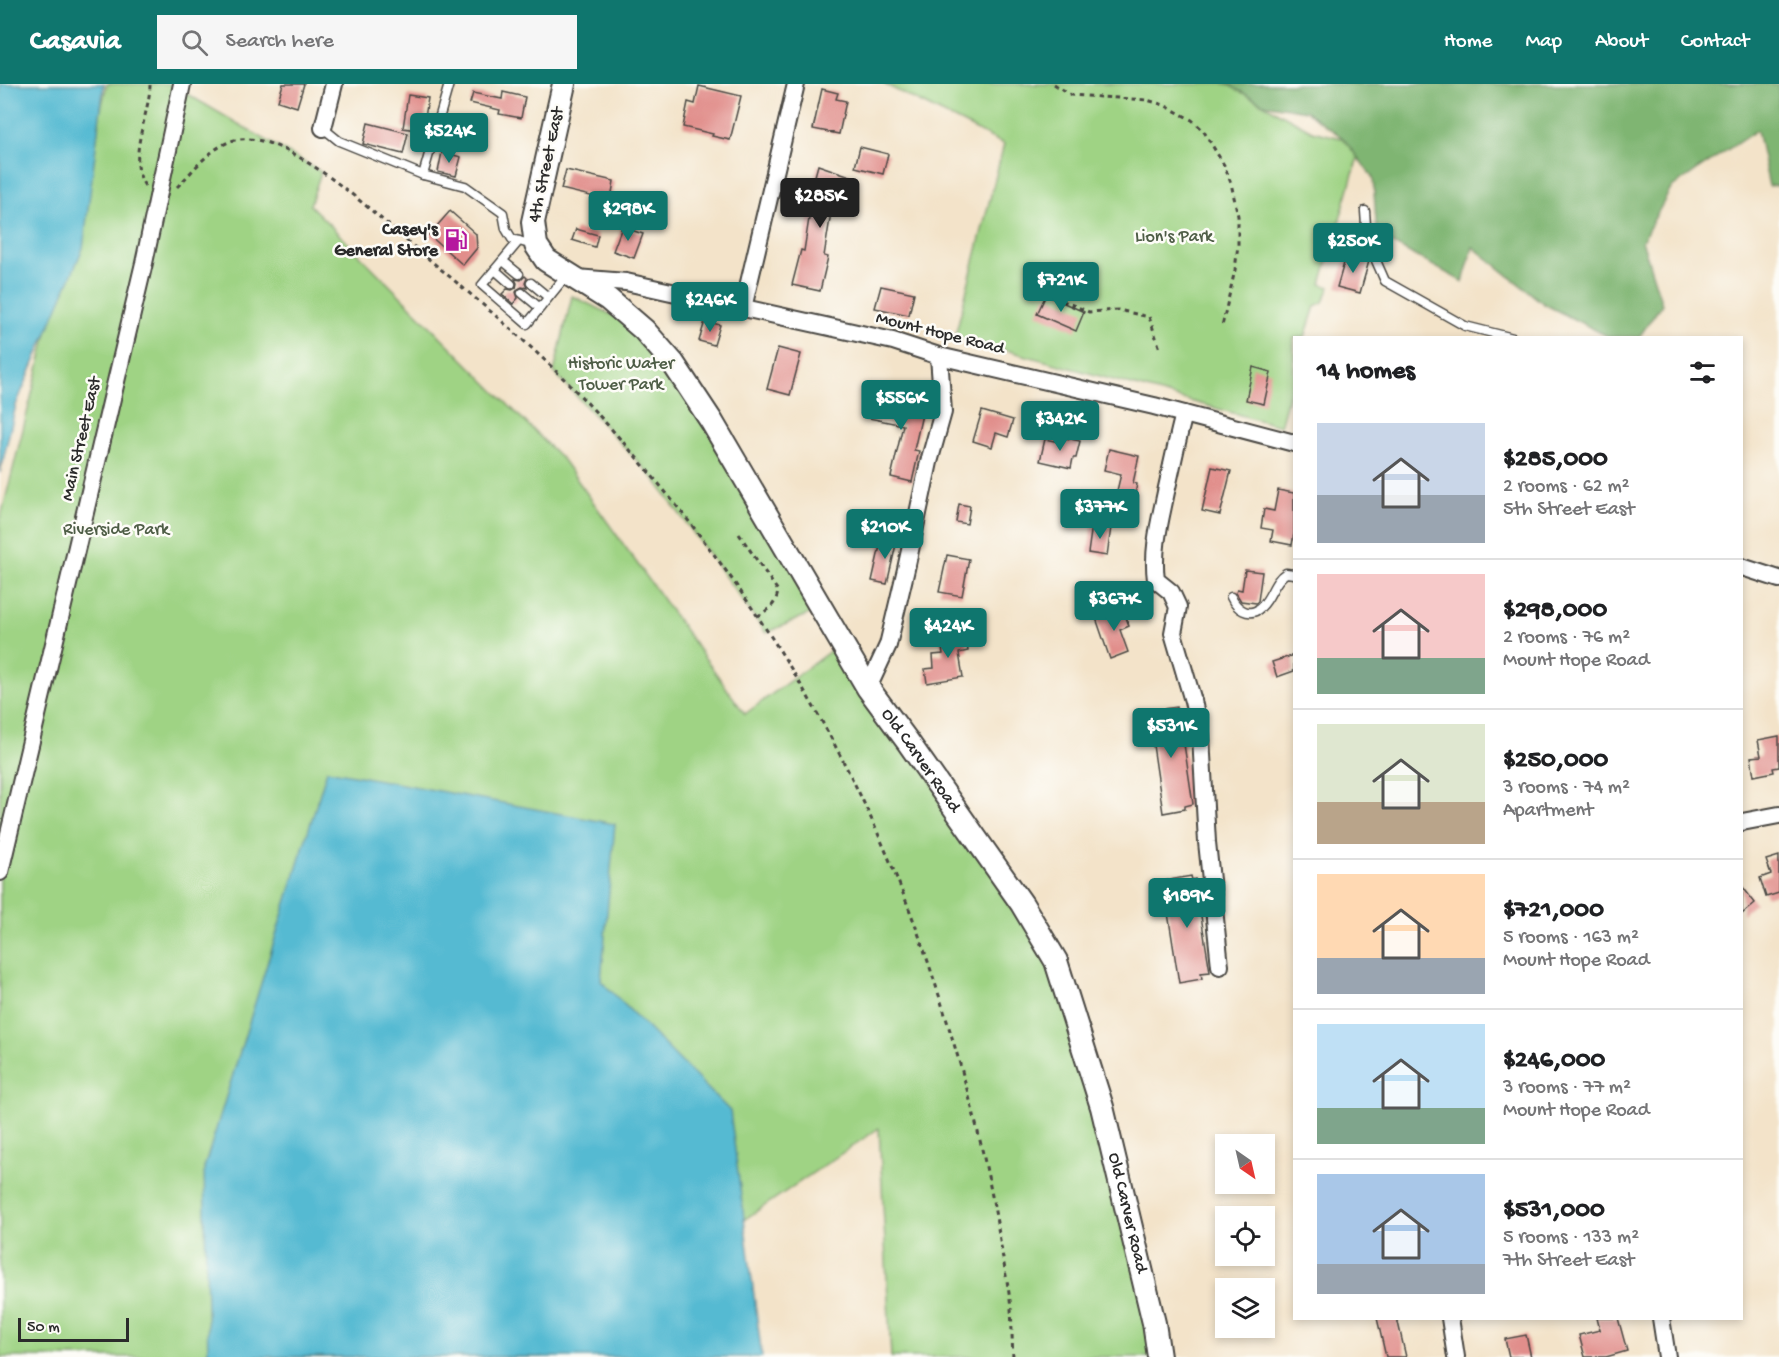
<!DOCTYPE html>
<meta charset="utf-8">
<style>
body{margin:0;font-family:"Gochi Hand",sans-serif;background:#f6f6f6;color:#202124;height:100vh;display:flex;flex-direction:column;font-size:22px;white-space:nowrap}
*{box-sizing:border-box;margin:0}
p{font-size:20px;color:#757577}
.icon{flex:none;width:33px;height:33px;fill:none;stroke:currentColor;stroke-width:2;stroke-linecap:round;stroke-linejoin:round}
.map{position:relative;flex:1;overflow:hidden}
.panel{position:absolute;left:1293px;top:252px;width:450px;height:984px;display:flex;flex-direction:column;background:#fff;border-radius:0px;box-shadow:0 3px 9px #0003}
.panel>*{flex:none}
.needle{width:39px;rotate:146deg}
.controls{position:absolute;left:1215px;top:1050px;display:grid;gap:12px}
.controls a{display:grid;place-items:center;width:60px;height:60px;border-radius:0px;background:#fff;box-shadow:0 3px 9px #0003;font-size:30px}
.scale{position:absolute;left:18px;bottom:15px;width:111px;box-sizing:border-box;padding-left:6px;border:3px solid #2b2b2b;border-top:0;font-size:16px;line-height:21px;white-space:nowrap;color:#2b2b2b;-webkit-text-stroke:4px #fdfcf7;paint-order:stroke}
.price{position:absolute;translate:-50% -51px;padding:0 14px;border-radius:6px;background:#0f766e;color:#fff;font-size:20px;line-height:39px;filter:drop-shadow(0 2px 3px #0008)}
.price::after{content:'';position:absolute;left:50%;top:36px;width:18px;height:14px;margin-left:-9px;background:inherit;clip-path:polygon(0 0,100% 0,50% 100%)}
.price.active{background:#222;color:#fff}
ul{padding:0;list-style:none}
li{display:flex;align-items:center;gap:18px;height:150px;padding:0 24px}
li+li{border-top:2px solid #e0e0e0}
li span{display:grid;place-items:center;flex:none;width:168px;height:120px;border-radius:0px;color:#555}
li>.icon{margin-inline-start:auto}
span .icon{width:72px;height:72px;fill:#fffc;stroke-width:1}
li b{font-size:26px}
h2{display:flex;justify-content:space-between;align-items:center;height:72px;padding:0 24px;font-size:26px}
header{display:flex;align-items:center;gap:36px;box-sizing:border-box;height:84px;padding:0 30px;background:#0f766e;color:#fff}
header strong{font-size:28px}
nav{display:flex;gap:33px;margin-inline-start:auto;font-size:21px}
.search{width:420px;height:54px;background:#f6f6f6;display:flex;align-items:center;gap:15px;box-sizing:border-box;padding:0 21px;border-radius:0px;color:#757577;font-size:22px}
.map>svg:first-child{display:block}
.green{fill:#9fd384;stroke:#657f58;stroke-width:1.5}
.forest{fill:#7fb572;stroke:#55704e;stroke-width:1.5}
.water{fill:#54bad2;stroke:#40727e;stroke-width:1.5}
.building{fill:#e18e8b}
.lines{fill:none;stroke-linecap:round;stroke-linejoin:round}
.lane-casing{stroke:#494743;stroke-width:11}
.street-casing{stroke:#494743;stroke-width:20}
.secondary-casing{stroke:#494743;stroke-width:26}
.path{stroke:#494743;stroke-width:3;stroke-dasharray:4.5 4.5;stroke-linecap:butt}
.lane{stroke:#fff;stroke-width:8}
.street{stroke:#fff;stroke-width:16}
.secondary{stroke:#fff;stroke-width:22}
.labels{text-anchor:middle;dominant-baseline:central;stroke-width:5;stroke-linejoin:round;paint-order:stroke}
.street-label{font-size:18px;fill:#2b2b2b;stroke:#fdfcf7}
.poi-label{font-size:18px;font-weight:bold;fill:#2b2b2b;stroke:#fdfcf7;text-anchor:end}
.park-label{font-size:18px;fill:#4e5d46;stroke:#fdfcf7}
</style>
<header>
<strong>Casavia</strong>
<div class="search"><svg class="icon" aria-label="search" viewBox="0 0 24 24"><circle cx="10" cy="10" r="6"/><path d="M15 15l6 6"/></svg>Search here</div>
<nav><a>Home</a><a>Map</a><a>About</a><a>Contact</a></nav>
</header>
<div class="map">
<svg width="1779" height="1273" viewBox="0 0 1779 1273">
<rect width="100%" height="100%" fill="#fdfcf7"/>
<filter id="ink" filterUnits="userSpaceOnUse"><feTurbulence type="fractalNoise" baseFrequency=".0167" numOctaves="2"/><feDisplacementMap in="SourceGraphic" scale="12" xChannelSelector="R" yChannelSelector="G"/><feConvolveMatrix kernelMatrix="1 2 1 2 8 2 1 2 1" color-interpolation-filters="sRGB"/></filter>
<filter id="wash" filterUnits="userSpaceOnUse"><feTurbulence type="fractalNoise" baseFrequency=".008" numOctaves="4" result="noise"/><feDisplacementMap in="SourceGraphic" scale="24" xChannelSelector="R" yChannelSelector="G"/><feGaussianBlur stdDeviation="1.35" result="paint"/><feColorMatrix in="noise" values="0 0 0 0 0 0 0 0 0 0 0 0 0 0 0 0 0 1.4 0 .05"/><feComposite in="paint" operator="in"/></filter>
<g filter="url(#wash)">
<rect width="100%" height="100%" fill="#f3e3c9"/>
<g class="green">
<polygon points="107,0 170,0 321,88 310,121 563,376 745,630 841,559 1056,877 1159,1273 891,1273 879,1044 542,1273 0,1273 0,436 38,286"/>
<polygon points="884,0 1227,0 1312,47 1362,59 1321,200 1330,203 1323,218 1315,222 1305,253 1294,254 1294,292 1280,342 955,252 1004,60"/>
<polygon points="572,212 644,246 821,525 766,549 655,396 554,288"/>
</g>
<polygon class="forest" points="1227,0 1779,0 1779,102 1769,102 1757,46 1672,103 1642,157 1662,220 1639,253 1609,253 1544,220 1473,163 1463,198 1377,151 1373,94 1343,54 1306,27 1264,20"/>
<g class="water">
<polygon points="0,0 104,0 83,164 16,321 0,389"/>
<polygon points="327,686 615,740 601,897 730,1027 762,1273 208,1273 204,1084"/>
</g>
<g id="blocks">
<g class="building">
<polygon points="283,0 304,0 297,23 278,17"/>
<polygon points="699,2 741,12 730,56 712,52 713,50 683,43 688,18 695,20"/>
<polygon points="822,5 838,9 836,15 846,17 839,50 813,45"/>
<polygon points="503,8 525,13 521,34 499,30 500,26 470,19 473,9 502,15"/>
<polygon points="408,11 428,14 423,47 403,44"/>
<polygon points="368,39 408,49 403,70 363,60"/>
<polygon points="860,63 888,70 883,90 855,83"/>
<polygon points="442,68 461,73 456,92 438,88"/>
<polygon points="818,81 856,94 852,107 843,104 840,112 834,110 824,172 828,173 820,207 792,201 801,166 804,167 812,115 816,116 823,95 815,92"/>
<polygon points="566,86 614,97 611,115 617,116 614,131 592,126 595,113 561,105"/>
<polygon points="450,127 476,150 477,164 463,181 429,151"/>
<polygon points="622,143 643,150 634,174 613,167"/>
<polygon points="576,145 598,151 595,163 572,156"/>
<polygon points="1347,169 1369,177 1360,209 1337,203"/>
<polygon points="525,192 527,194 525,199 527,204 522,203 518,205 516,208 518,214 513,220 502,210 507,205 512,206 516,204 517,199 515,195 521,196"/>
<polygon points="881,202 914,209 909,231 875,224"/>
<polygon points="1046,211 1084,228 1076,247 1037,230"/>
<polygon points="705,237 720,241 714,261 699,257"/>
<polygon points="778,264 801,270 790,311 767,305"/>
<polygon points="1253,283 1271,288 1264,320 1246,316"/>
<polygon points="901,312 925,317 914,366 919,367 912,398 891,393 903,341 864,333 868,316 898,322"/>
<polygon points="982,327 1013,336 1008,353 996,349 992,363 973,357"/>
<polygon points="1061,353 1080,357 1076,374 1073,374 1071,384 1040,377 1045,355 1060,358"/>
<polygon points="1109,365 1139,372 1133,399 1137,400 1134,416 1116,411 1121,390 1104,386"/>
<polygon points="1212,383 1231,387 1220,431 1202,427"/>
<polygon points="1278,406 1294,409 1294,449 1292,461 1271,457 1273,446 1261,444 1264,425 1274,427"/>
<polygon points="959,420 970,422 967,440 956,438"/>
<polygon points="1092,441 1111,443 1107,472 1088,469"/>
<polygon points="882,453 897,456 887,500 872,497"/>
<polygon points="947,471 969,475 962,512 939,508"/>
<polygon points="1245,486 1262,488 1258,517 1256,519 1241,517 1236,509 1237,505 1242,506"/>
<polygon points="1123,525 1129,542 1120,546 1128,568 1110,575 1096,534"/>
<polygon points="965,548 968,567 959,569 963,593 927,599 925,585 934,584 933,571 943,570 940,552"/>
<polygon points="1294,571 1294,587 1277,593 1272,578"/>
<polygon points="1177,623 1177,631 1182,630 1186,660 1184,660 1193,720 1185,722 1185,725 1163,729 1148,627"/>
<polygon points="1779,652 1779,683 1773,684 1774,688 1754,692 1751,673 1761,672 1758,656"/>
<polygon points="1779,772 1779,809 1766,813 1760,794 1771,790 1766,776"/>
<polygon points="1191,792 1192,796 1195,795 1210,888 1201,889 1202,895 1179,899 1163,797"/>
<polygon points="1742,802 1755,819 1742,830"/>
<polygon points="1377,1234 1397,1234 1406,1273 1386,1273"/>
<polygon points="1597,1234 1618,1234 1627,1267 1606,1273 1585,1273 1579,1251 1600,1246"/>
<polygon points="1526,1251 1531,1273 1509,1273 1505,1255"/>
</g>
</g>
</g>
<g filter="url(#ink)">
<use href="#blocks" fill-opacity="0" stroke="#494743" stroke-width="1.5"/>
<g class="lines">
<g class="lane-casing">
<g id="lane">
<polyline points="323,44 339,57 423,91 465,102 503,129 506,145 512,155 533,161"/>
<polyline points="423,91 449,0"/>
<polyline points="1365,127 1367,156 1385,197 1465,242 1513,254"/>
<polyline points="519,157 482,201 527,240 566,192"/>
<polyline points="503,177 519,190"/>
<polyline points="495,186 511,200"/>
<polyline points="531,199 548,213"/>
<polyline points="522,209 540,224"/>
<path d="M 1231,513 C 1236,524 1249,535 1261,523 C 1272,513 1273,497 1286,489 L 1294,490"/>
</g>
</g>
<g class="street-casing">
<g id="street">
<polyline points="323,44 334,0"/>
<polyline points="576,194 626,198 893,257 939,272 1154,322 1294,359"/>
<polyline points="743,224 796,0"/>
<path d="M 1184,330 C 1177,356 1172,382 1166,408 C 1160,437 1152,466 1156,496 L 1171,508 L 1178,523 L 1173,549 L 1193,617 L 1201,653 L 1207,758 L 1220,882"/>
<polyline points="1742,483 1779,495"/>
<polyline points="868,604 888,561 906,485 929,378 943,328 939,272"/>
<polyline points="1742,738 1779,731"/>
<polyline points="0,788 144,179 182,0"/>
<polyline points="1450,1234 1456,1273"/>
<polyline points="1661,1234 1667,1273"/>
</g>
</g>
<g class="secondary-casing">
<g id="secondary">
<path id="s1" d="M 564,0 L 533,138 L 536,161 L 546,176 L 608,215 L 644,246 L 673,279 L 712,338 L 868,604 L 908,658 L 1022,820 L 1056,877 L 1102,1023 L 1154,1239 L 1159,1273"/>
</g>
</g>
<g class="path">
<polyline points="1054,0 1071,11 1147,16 1164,21 1192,36 1203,46 1224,81 1231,99 1238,132 1238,161 1235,186 1222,242"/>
<path d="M 145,102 C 126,73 150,31 150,0"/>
<path d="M 177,103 C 194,86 208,66 231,57 C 280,40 370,126 406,156 C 463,204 521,251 573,304 C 711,447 827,617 900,802 C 921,853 938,907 954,960 C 974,1026 990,1094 1001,1162 C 1004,1183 1009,1204 1011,1225 C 1012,1241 1012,1257 1013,1273"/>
<polyline points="1054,213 1089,228 1118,226 1149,233 1160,265"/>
<path d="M 739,450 L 778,507 C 776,521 769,525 758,532"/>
</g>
<use href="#lane" class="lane"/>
<use href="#street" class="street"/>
<use href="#secondary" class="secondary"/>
</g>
</g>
<defs>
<g id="fuel-bare" transform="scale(1.8)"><path d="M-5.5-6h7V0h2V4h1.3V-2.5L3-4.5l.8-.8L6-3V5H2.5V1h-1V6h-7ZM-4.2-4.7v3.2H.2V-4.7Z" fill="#b5179e" stroke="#fdfcf7" stroke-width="2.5" paint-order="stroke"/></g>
</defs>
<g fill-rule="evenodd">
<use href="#fuel-bare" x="456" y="156"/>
</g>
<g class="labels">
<g class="street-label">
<text transform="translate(547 81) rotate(-78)">4th Street East</text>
<text transform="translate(940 250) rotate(14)">Mount Hope Road</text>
<text transform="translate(82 355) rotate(-77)">Main Street East</text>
<text stroke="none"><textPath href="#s1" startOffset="816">Old Carver Road</textPath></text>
<text stroke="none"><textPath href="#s1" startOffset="1320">Old Carver Road</textPath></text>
</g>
<g class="poi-label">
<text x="438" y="146">Casey's<tspan x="438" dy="21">General Store</tspan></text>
</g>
<g class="park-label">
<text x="1174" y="153">Lion's Park</text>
<text x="621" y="280">Historic Water<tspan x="621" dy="21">Tower Park</tspan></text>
<text x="116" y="446">Riverside Park</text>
</g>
</g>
</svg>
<div class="controls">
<a><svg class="needle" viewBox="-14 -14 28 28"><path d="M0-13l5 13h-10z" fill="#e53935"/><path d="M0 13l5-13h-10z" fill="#757577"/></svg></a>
<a><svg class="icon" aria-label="locate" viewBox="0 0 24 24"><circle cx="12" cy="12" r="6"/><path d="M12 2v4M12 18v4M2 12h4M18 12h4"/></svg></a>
<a><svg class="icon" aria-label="layers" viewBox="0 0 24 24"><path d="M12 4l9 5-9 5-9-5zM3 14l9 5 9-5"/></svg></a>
</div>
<div class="scale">50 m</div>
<b class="price" style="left:449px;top:80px">$524K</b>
<b class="price active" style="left:820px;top:145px">$285K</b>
<b class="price" style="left:628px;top:158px">$298K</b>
<b class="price" style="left:1353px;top:190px">$250K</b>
<b class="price" style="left:1061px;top:229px">$721K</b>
<b class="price" style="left:710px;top:249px">$246K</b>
<b class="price" style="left:901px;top:347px">$556K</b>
<b class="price" style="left:1060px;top:368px">$342K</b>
<b class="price" style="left:1100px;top:456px">$377K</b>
<b class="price" style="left:885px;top:476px">$210K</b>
<b class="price" style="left:1114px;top:548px">$367K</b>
<b class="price" style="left:948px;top:575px">$424K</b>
<b class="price" style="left:1171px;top:675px">$531K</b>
<b class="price" style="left:1187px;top:845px">$189K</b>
<section class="panel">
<h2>14 homes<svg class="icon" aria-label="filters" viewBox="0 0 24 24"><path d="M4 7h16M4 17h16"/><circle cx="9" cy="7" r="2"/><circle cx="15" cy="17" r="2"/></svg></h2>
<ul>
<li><span style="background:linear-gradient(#c9d6e8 60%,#9aa5b1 0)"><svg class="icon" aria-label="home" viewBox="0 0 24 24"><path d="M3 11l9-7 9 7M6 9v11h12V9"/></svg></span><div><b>$285,000</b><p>2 rooms · 62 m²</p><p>5th Street East</p></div></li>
<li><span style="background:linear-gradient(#f6c9c9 70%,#7fa58c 0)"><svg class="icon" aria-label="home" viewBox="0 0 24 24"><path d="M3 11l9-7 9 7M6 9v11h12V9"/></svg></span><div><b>$298,000</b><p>2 rooms · 76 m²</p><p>Mount Hope Road</p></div></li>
<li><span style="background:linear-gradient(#dfe7d0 65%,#b9a48a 0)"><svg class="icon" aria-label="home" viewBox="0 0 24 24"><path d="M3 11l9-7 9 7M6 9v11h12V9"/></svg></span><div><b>$250,000</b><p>3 rooms · 74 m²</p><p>Apartment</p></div></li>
<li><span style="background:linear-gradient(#ffd9b3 70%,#9aa5b1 0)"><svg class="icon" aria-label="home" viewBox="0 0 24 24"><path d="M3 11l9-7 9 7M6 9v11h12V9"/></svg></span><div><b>$721,000</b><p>5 rooms · 163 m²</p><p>Mount Hope Road</p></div></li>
<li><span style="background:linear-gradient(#bfe0f5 70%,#7fa58c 0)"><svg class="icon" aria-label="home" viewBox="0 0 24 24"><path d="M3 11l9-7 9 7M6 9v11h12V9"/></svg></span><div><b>$246,000</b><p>3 rooms · 77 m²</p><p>Mount Hope Road</p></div></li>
<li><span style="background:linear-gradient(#a9c7e8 75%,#9aa5b1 0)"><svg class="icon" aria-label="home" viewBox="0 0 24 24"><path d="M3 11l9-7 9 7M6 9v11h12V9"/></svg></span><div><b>$531,000</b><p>5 rooms · 133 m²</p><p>7th Street East</p></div></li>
</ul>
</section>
</div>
